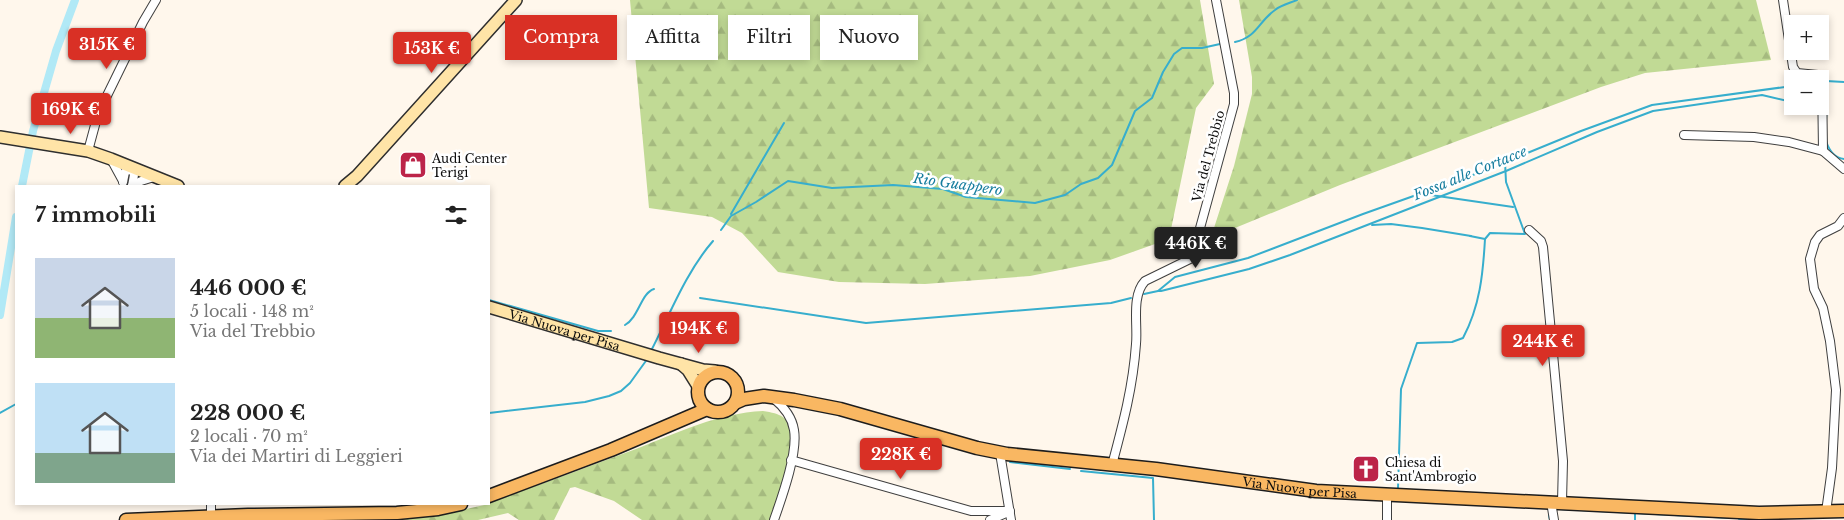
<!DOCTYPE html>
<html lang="it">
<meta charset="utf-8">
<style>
body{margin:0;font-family:"Libre Baskerville",serif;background:#f2f2f2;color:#222;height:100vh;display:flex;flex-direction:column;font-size:19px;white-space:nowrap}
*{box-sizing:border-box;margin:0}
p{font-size:16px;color:#767676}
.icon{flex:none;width:28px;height:28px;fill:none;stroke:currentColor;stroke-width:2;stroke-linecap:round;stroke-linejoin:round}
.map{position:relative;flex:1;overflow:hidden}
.side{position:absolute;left:15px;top:185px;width:475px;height:320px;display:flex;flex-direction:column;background:#fff;border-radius:0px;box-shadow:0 2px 8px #0003}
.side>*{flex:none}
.top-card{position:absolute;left:505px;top:15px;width:475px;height:45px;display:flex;gap:10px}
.controls{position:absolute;left:1784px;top:15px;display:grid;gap:10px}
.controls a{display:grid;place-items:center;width:45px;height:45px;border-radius:0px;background:#fff;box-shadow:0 2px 8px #0003;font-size:25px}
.price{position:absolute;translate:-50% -42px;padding:0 11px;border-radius:5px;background:#d93025;color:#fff;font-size:16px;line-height:32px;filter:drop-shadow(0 1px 2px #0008)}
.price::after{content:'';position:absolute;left:50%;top:30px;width:15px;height:11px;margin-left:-8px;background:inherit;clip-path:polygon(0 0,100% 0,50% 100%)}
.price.current{background:#222;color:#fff}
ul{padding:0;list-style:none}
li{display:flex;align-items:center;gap:15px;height:125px;padding:0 20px}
li span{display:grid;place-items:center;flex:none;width:140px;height:100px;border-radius:0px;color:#555}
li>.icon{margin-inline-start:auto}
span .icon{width:60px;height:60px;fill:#fffc;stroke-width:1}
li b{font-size:21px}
h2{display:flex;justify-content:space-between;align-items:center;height:60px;padding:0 20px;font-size:21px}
.tag{padding:0 18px;border-radius:0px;background:#fff;box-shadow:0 2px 8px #0003;font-size:18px;line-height:45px}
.tag.current{background:#d93025;color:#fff}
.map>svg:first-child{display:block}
.forest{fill:url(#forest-firs)}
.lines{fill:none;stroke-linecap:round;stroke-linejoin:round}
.stream{stroke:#37aecd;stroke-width:2}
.canal{stroke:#b1e9f6;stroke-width:8}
.street-casing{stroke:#3f3f3f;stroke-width:10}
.secondary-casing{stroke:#2e2e2e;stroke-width:14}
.primary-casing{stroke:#1d1d1d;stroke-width:15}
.street{stroke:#fff;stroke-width:8}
.secondary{stroke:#ffe4a7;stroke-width:11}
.primary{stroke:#f9b762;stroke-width:12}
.labels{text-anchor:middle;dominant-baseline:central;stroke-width:5;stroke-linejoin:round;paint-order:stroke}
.street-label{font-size:12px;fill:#0c0c0c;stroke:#fff}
.poi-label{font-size:12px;fill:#0c0c0c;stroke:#fff;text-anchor:start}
.water-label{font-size:14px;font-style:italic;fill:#167d9e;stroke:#fff}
</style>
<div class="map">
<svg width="1844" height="520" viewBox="0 0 1844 520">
<defs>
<pattern id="forest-firs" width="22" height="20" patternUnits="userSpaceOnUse" patternTransform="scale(1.25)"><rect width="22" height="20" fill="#c1da95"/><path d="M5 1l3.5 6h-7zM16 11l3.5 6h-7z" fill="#a5ba7f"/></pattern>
</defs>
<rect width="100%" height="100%" fill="#fff7ec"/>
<g class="forest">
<polygon points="630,0 1200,0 1214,84 1196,108 1169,239 1110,260 1030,276 925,284 839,282 778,272 742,233 712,217 649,208"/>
<polygon points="1239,0 1756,0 1771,60 1645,73 1601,87 1340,185 1218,235 1213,231 1234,166 1252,94 1252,77"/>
<path d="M 763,411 C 781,414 788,416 792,435 L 777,520 L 642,520 L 614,501 L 575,487 L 570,488 L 554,520 L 519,520 L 508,513 L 478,520 L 395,520 L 443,514 L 489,504 L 489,502 C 538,486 587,467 636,449 C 677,433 718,413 763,411 Z"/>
</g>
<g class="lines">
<g class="stream">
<path d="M 1235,42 C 1257,37 1258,22 1275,10 C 1281,5 1290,3 1297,0"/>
<polyline points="1826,81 1828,91 1826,119"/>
<polyline points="1826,81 1844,82"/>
<polyline points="1808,106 1819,109"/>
<path d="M 1826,141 C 1829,150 1834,158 1844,159"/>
<polyline points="1424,194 1513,207"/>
<polyline points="731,214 784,123"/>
<polyline points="1372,225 1391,224 1422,228 1471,236"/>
<polyline points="721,230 731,216 756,202 788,181 832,188 893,185 943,189 966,197 1035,203 1065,195 1081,184 1098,178 1112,165 1135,111 1152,98 1163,72 1174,54 1182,48 1202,48 1220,44"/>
<polyline points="1470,236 1485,239"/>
<polyline points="1158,291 1161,291 1249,269 1290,255 1506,171 1597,132 1653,111 1762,95 1792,102"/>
<polyline points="1144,294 1158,291 1175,277 1248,258 1363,214 1481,172 1581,131 1652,105 1792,86"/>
<polyline points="700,298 866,323 1111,303 1131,298"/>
<polyline points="489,300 598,331 611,331"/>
<path d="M 625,325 C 639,317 641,293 654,289"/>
<path d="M 651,351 C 670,314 686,272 713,241"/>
<polyline points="0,413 16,404"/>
<polyline points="489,413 585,402 609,396 621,391 630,383 648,358"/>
<polyline points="1010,462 1070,469"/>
<polyline points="1081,471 1153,478 1154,520"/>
<path d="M 1398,488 L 1401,389 L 1417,343 L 1452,342 L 1463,338 C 1480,306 1483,274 1485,239 L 1490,233 L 1525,234 L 1506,182 L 1505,162"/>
<polyline points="1560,509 1732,518"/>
<polyline points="1635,514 1635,520"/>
<polyline points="1549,515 1550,520"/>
<polyline points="1739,519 1747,519"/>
</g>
<g class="canal">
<polyline points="22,186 33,131 56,51 75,0"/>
<polyline points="0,315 16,217"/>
</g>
<g class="street-casing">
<g id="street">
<polyline points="1783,0 1793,67 1797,73 1818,75 1822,78 1823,151 1844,169"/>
<polyline points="1684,135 1754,137 1789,142 1823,151"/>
<polyline points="88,151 98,114 143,22 156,0"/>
<polyline points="111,159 123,181"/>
<polyline points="123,182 125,172 132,168 134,175 132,186"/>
<polyline points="132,186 141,181 154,177"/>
<polyline points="1529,230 1541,241 1543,247 1563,461 1562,502"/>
<path d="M 773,398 C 783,406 792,417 794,430 C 798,453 782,497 774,520"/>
<polyline points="1000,453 1011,520"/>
<polyline points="791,460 971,511 1010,511"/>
<path d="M 1112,465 C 1123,424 1133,387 1136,344 C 1138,325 1131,296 1145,281 L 1190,259 L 1194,250 L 1234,104 L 1234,93 L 1216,0"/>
<polyline points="1387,495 1387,520"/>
<polyline points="1551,502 1554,520"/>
<polyline points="211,504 211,512"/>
<polyline points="1826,512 1832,468 1836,390 1830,341 1823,308 1814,289 1810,259 1815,242 1820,235 1838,226 1844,218"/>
<polyline points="990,520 1006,513"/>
</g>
</g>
<g class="secondary-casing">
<g id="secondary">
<polyline points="0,137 88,151 111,159 178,186"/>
<polyline points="345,186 357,176 516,0"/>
<path id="s1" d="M 489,307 L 659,358 L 703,370 L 715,371"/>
<polyline points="681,364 688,370 698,386"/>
</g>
</g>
<g class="primary-casing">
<g id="primary">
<circle cx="718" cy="392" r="20"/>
<path id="s2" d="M 735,403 L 744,399 L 764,396 L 794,400 L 840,409 L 977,448 L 1007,454 L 1156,469 L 1316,491 L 1759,513 L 1844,511"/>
<polyline points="489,496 611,450 707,409"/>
<polyline points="126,520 248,515 397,513 438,509 461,504"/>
</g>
</g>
<use href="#street" class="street"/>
<use href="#secondary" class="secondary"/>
<use href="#primary" class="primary"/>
</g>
<defs>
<g id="shop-square" transform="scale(1.4375)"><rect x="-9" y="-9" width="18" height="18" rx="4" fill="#bc2449" stroke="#fff"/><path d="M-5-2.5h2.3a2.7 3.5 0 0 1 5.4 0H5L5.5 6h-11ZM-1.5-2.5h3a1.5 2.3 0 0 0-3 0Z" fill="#fff"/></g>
<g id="church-square" transform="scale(1.4375)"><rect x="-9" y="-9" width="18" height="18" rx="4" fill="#bc2449" stroke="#fff"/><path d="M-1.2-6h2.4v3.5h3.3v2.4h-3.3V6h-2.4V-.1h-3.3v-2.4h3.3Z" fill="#fff"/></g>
</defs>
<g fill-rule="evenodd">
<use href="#shop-square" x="413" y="165"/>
<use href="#church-square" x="1366" y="469"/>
</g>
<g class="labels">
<g class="street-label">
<text transform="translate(1208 156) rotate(-75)">Via del Trebbio</text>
<text stroke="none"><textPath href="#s1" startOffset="79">Via Nuova per Pisa</textPath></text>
<text stroke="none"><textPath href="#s2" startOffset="575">Via Nuova per Pisa</textPath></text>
</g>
<g class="poi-label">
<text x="432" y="158">Audi Center<tspan x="432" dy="14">Terigi</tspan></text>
<text x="1385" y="462">Chiesa di<tspan x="1385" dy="14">Sant'Ambrogio</tspan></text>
</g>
<g class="water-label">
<text transform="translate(1470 173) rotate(-22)">Fossa alle Cortacce</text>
<text transform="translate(958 184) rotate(8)">Rio Guappero</text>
</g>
</g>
</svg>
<div class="controls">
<a>+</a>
<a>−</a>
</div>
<b class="price" style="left:107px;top:70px">315K €</b>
<b class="price" style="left:432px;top:74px">153K €</b>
<b class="price" style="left:71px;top:135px">169K €</b>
<b class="price current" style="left:1196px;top:269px">446K €</b>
<b class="price" style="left:699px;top:354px">194K €</b>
<b class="price" style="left:1543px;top:367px">244K €</b>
<b class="price" style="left:901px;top:480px">228K €</b>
<div class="top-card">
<a class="tag current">Compra</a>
<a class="tag">Affitta</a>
<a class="tag">Filtri</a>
<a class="tag">Nuovo</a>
</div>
<section class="side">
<h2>7 immobili<svg class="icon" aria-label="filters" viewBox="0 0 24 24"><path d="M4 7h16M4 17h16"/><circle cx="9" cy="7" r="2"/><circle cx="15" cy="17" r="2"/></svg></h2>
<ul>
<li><span style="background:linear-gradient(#c9d6e8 60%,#8fb573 0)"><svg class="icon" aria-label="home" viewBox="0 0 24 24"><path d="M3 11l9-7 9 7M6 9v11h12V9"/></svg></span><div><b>446 000 €</b><p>5 locali · 148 m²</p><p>Via del Trebbio</p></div></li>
<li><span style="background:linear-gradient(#bfe0f5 70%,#7fa58c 0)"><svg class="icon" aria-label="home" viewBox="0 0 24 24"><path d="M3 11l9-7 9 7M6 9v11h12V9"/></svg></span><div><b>228 000 €</b><p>2 locali · 70 m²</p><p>Via dei Martiri di Leggieri</p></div></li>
</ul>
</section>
</div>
